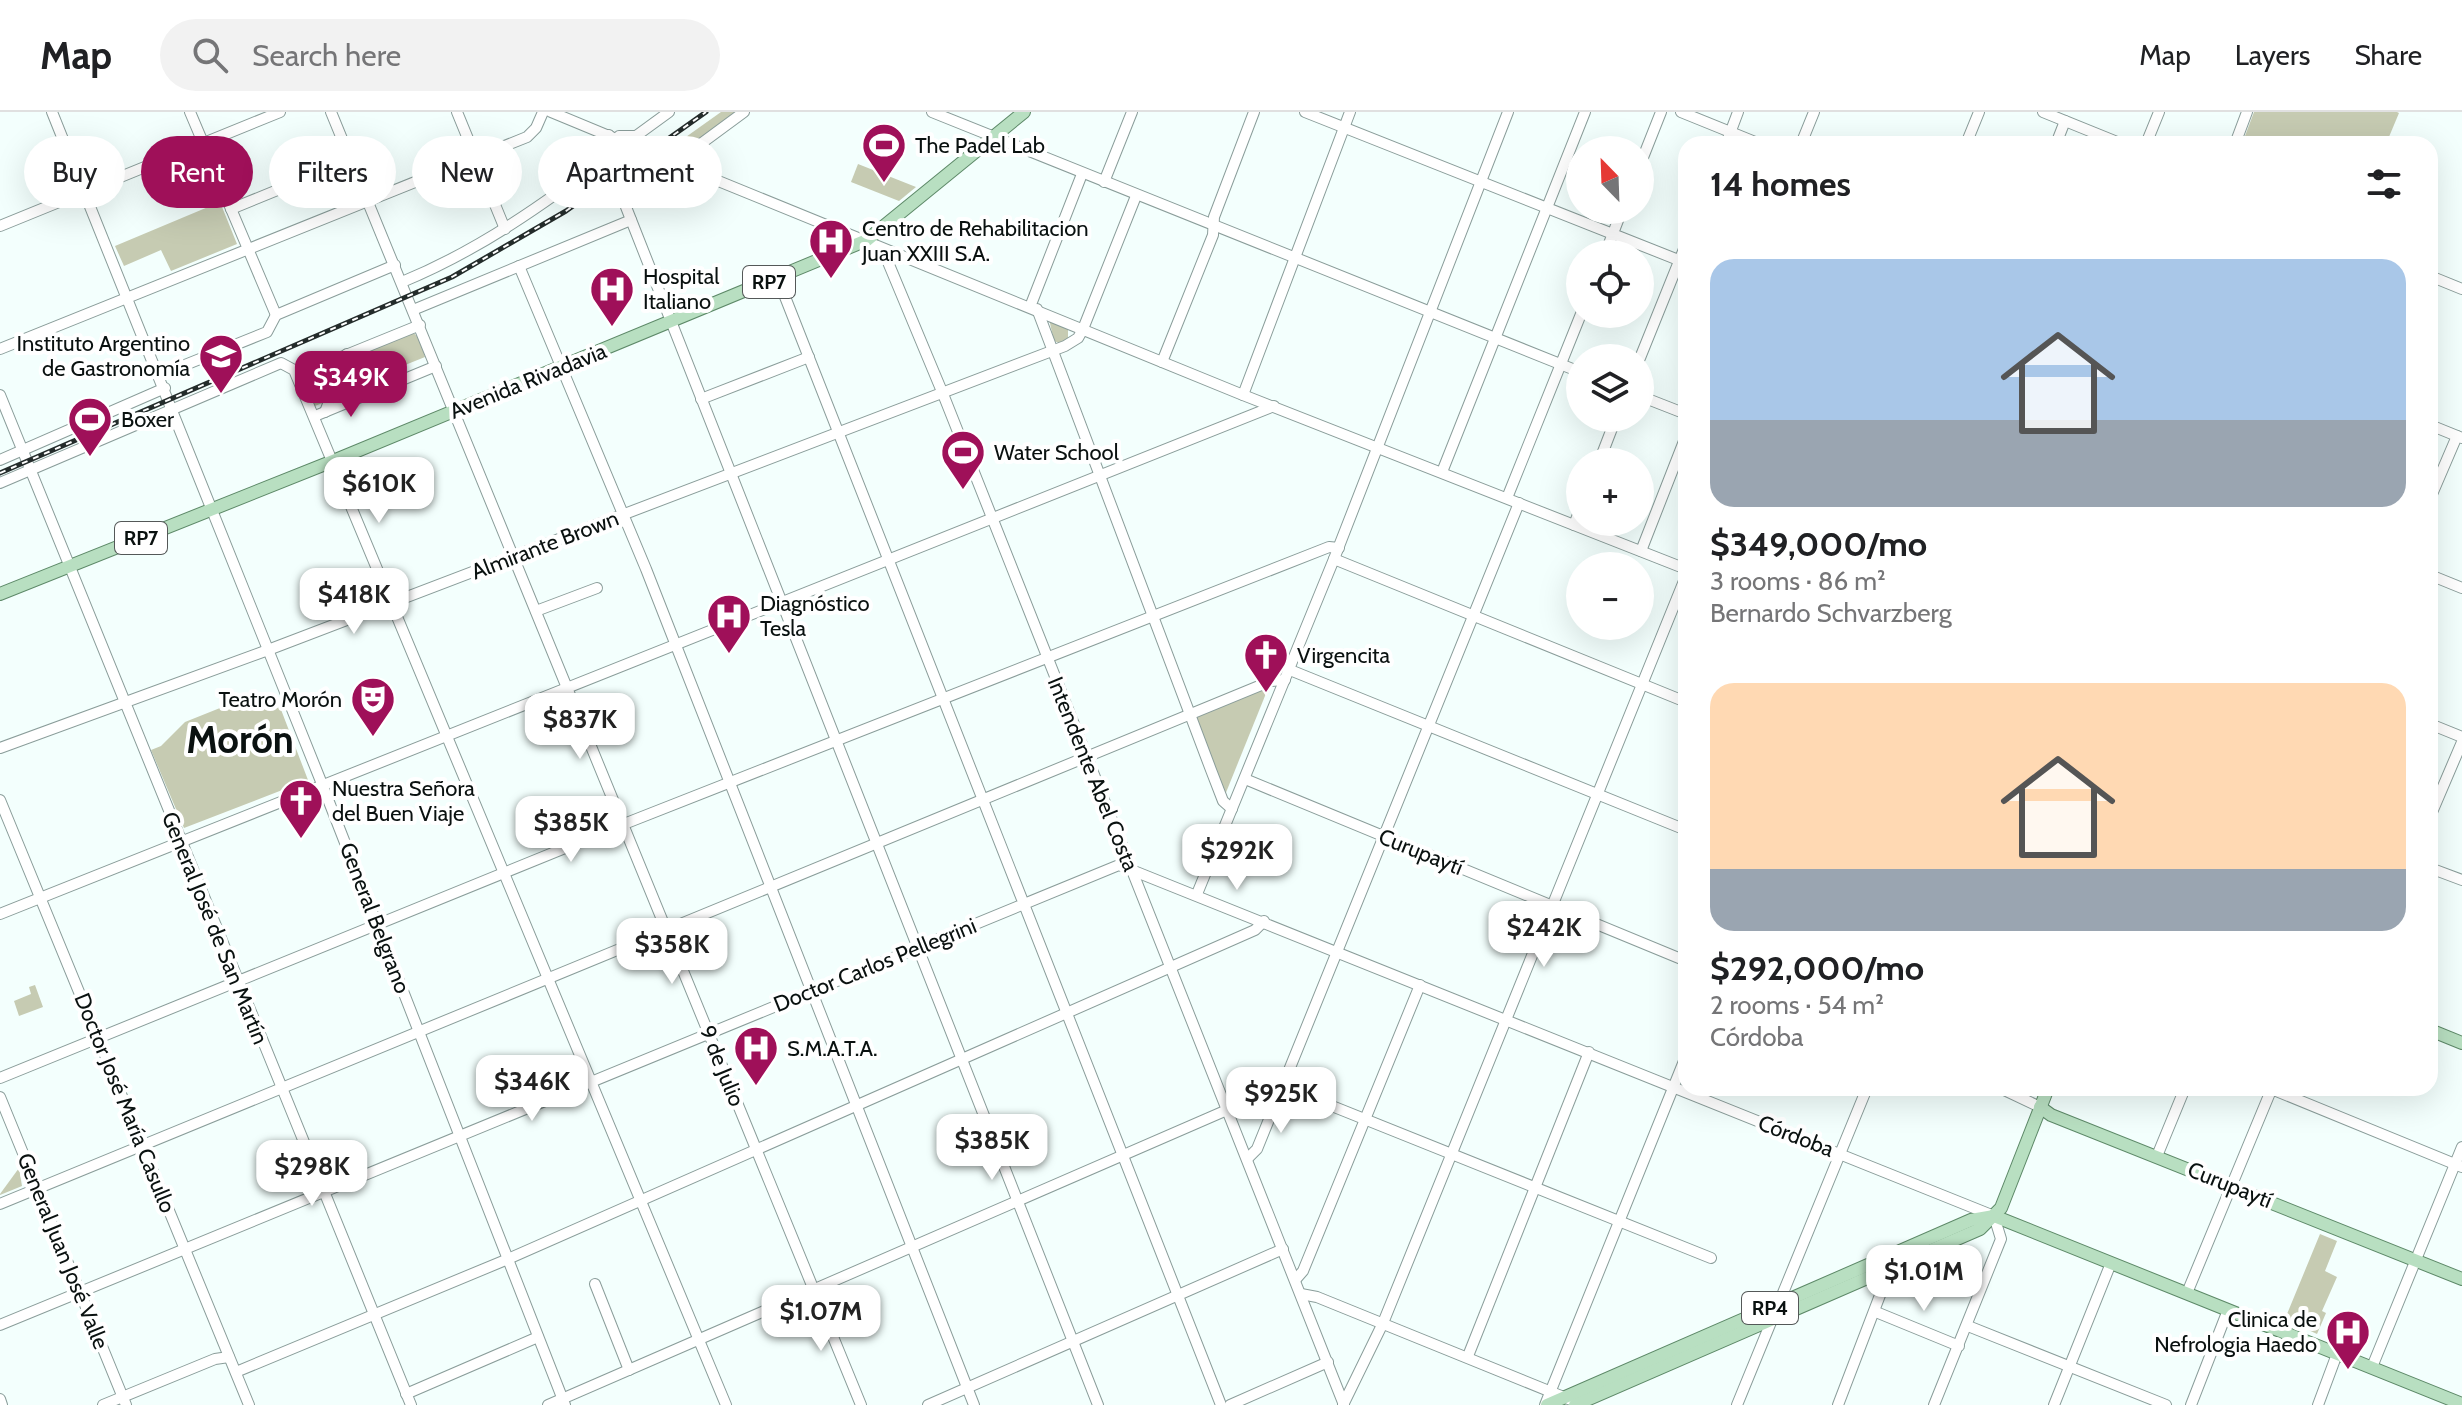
<!DOCTYPE html>
<meta charset="utf-8">
<style>
body{margin:0;font-family:Cabin,sans-serif;background:#f2f2f2;color:#202124;height:100vh;display:flex;flex-direction:column;font-size:30px;white-space:nowrap}
*{box-sizing:border-box;margin:0}
p{font-size:26px;color:#757577}
.icon{flex:none;width:44px;height:44px;fill:none;stroke:currentColor;stroke-width:2;stroke-linecap:round;stroke-linejoin:round}
.map{position:relative;flex:1;overflow:hidden}
.panel{position:absolute;left:1678px;top:24px;width:760px;height:960px;display:flex;flex-direction:column;background:#fff;border-radius:24px;box-shadow:0 8px 32px #0002}
.panel>*{flex:none}
.top-card{position:absolute;left:24px;top:24px;width:760px;height:72px;display:flex;gap:16px}
.needle{width:52px;rotate:337deg}
.fabs{position:absolute;left:1566px;top:24px;display:grid;gap:16px}
.fabs a{display:grid;place-items:center;width:88px;height:88px;border-radius:50%;background:#fff;box-shadow:0 8px 32px #0002;font-size:40px}
.price{position:absolute;translate:-50% -68px;padding:0 18px;border-radius:16px;background:#fff;color:#222;font-size:26px;line-height:52px;filter:drop-shadow(0 2px 4px #0008)}
.price::after{content:'';position:absolute;left:50%;top:48px;width:24px;height:18px;margin-left:-12px;background:inherit;clip-path:polygon(0 0,100% 0,50% 100%)}
.price.selected{background:#9f1059;color:#fff}
ul{padding:0;list-style:none}
li{display:grid;align-content:center;gap:16px;height:424px;padding:0 32px}
li span{display:grid;place-items:center;height:248px;border-radius:24px;color:#555}
li>.icon{margin-inline-start:auto}
span .icon{width:144px;height:144px;fill:#fffc;stroke-width:1}
li b{font-size:34px}
h2{display:flex;justify-content:space-between;align-items:center;height:96px;padding:0 32px;font-size:34px}
.pill{padding:0 28px;border-radius:36px;background:#fff;box-shadow:0 8px 32px #0002;font-size:28px;line-height:72px}
.pill.selected{background:#9f1059;color:#fff}
header{display:flex;align-items:center;gap:48px;box-sizing:border-box;height:112px;padding:0 40px;background:#fff;border-bottom:2px solid #e0e0e0}
header strong{font-size:38px}
nav{display:flex;gap:44px;margin-inline-start:auto;font-size:28px}
.search{width:560px;height:72px;background:#f2f2f2;display:flex;align-items:center;gap:20px;box-sizing:border-box;padding:0 28px;border-radius:44px;color:#757577;font-size:30px}
.map>svg:first-child{display:block}
.green{fill:#c6cbb2}
.lines{fill:none;stroke-linecap:round;stroke-linejoin:round}
.minor-casing{stroke:#8a9d9a;stroke-width:12}
.major-casing{stroke:#5d8968;stroke-width:14}
.minor{stroke:#fff;stroke-width:10}
.major{stroke:#b8dfc1;stroke-width:12}
.rail-casing{stroke:#242c2b;stroke-width:5}
.rail{stroke:#fff;stroke-width:2;stroke-dasharray:6;stroke-linecap:butt}
.labels{text-anchor:middle;dominant-baseline:central;stroke-width:8;stroke-linejoin:round;paint-order:stroke}
.shield{fill:#fff;stroke:#545858;stroke-width:2}
.shield-label{font-size:20px;font-weight:bold;fill:#0a1110}
.poi-label{font-size:22px;fill:#0a1110;stroke:#fff;text-anchor:start}
.street-label{font-size:22px;fill:#0a1110;stroke:#fff}
.town-label{font-size:38px;font-weight:bold;fill:#0a1110;stroke:#fff}
</style>
<header>
<strong>Map</strong>
<div class="search"><svg class="icon" aria-label="search" viewBox="0 0 24 24"><circle cx="10" cy="10" r="6"/><path d="M15 15l6 6"/></svg>Search here</div>
<nav><a>Map</a><a>Layers</a><a>Share</a></nav>
</header>
<div class="map">
<svg width="2462" height="1293" viewBox="0 0 2462 1293">
<rect width="100%" height="100%" fill="#f3fffd"/>
<g class="green">
<polygon points="721,0 738,0 679,48 662,42"/>
<polygon points="2254,0 2397,0 2399,1 2386,32 2242,32"/>
<polygon points="858,52 916,75 899,89 851,70"/>
<polygon points="220,90 237,132 171,159 161,138 124,154 115,134"/>
<polygon points="1049,207 1068,214 1068,226 1059,231 1054,229"/>
<polygon points="413,220 421,229 425,245 328,284 325,290 315,294 306,274 311,262"/>
<polygon points="1269,574 1225,683 1195,606"/>
<path d="M 230,592 C 250,588 259,601 280,595 L 308,668 L 184,716 L 151,638 L 161,634 L 185,610 Z"/>
<polygon points="35,873 43,895 19,904 14,889 31,882 29,875"/>
<polygon points="19,1056 22,1074 0,1083 0,1082"/>
<polygon points="2320,1122 2337,1129 2325,1159 2337,1165 2322,1199 2326,1201 2317,1222 2285,1207"/>
</g>
<g class="lines">
<g class="minor-casing">
<g id="minor">
<polyline points="52,0 322,672 565,1293"/>
<polyline points="190,0 276,203"/>
<polyline points="331,0 861,1293"/>
<polyline points="457,0 505,117"/>
<polyline points="551,0 638,36"/>
<polyline points="932,0 1580,260"/>
<polyline points="1305,0 1686,151"/>
<polyline points="1681,0 1760,32"/>
<polyline points="2043,0 2122,32"/>
<polyline points="619,24 636,24 669,0"/>
<polyline points="1726,32 1738,0"/>
<polyline points="1801,32 1814,0"/>
<polyline points="1966,32 1979,0"/>
<polyline points="2056,32 2065,9"/>
<polyline points="2146,32 2159,0"/>
<polyline points="2235,32 2247,0"/>
<polyline points="657,44 1243,283 1686,457"/>
<polyline points="695,52 687,48 687,42 744,0"/>
<polyline points="1640,53 1661,0"/>
<path d="M 700,59 C 680,57 626,69 626,95 L 1098,1293"/>
<polyline points="1104,70 1132,0"/>
<polyline points="231,97 351,48"/>
<polyline points="0,114 280,0"/>
<polyline points="867,128 885,143 943,282 1344,1293"/>
<polyline points="1605,142 1622,98"/>
<polyline points="519,154 646,457 974,1293"/>
<polyline points="2430,164 2462,177"/>
<polyline points="778,167 1221,1293"/>
<path d="M 402,170 C 480,138 547,90 613,40 L 615,33 L 609,23"/>
<polyline points="1030,195 1082,62"/>
<polyline points="1037,197 1211,658 1223,689 1232,697"/>
<polyline points="413,198 631,108"/>
<polyline points="0,237 527,25 536,16 543,0"/>
<polyline points="1640,246 1686,132"/>
<polyline points="1162,250 1213,123 1214,105 1254,0"/>
<polyline points="160,263 267,220 276,203 395,153"/>
<polyline points="297,263 420,213"/>
<polyline points="0,283 411,1293"/>
<polyline points="1243,283 1350,0"/>
<polyline points="1640,284 1686,302"/>
<polyline points="701,287 809,245"/>
<polyline points="325,300 347,242"/>
<polyline points="315,304 436,254"/>
<polyline points="2430,313 2462,326"/>
<polyline points="0,348 165,276"/>
<polyline points="1599,350 1616,306"/>
<polyline points="1442,360 1585,0"/>
<polyline points="0,371 281,251 294,258 726,1293"/>
<polyline points="1507,386 1581,202"/>
<polyline points="2430,387 2457,324"/>
<polyline points="1574,413 1580,397"/>
<polyline points="1641,439 1686,324"/>
<polyline points="1334,447 1686,590"/>
<polyline points="2430,463 2462,476"/>
<polyline points="536,499 597,476"/>
<polyline points="1290,558 1686,718"/>
<polyline points="2430,612 2462,625"/>
<polyline points="0,636 268,538 1065,234 1078,226 1083,217 1136,84"/>
<polyline points="1245,667 1686,849"/>
<polyline points="0,688 249,1293"/>
<polyline points="2430,705 2462,630"/>
<polyline points="2430,756 2462,768"/>
<polyline points="1197,782 1334,447 1508,0"/>
<polyline points="0,802 1274,294"/>
<polyline points="0,966 624,712 1329,435 1339,436"/>
<polyline points="1282,974 1711,1146"/>
<polyline points="2000,976 2040,995"/>
<polyline points="2269,976 2462,1055"/>
<polyline points="0,985 126,1293"/>
<polyline points="2157,1044 2185,976"/>
<polyline points="1247,1047 1257,1037 1519,391"/>
<polyline points="0,1092 1271,569 1285,568"/>
<polyline points="1296,1167 1303,1159 1420,873"/>
<polyline points="595,1172 629,1258"/>
<polyline points="2187,1181 2272,976"/>
<polyline points="1301,1182 1317,1185 1571,1288"/>
<polyline points="1876,1200 1959,1234"/>
<polyline points="0,1213 1119,753 1994,1104 2001,1127 1934,1293"/>
<polyline points="1968,1214 2166,1293"/>
<polyline points="1468,1244 1589,940"/>
<polyline points="2372,1255 2462,1035"/>
<polyline points="236,1260 508,1147 1255,818 1264,809"/>
<polyline points="406,1282 538,1225"/>
<polyline points="0,1287 2,1293"/>
<polyline points="103,1293 215,1247 229,1245"/>
<polyline points="548,1293 1227,998"/>
<polyline points="928,1293 1283,1137"/>
<polyline points="1230,1293 1328,1250"/>
<polyline points="1343,1293 1383,1211 1686,464"/>
<polyline points="1545,1293 1686,944"/>
<polyline points="1737,1293 1867,976"/>
<polyline points="1838,1293 1890,1157"/>
<polyline points="2054,1293 2111,1151"/>
<polyline points="2191,1293 2228,1198"/>
<polyline points="2318,1293 2337,1242"/>
</g>
</g>
<g class="major-casing">
<g id="major">
<polyline points="0,482 333,349 867,128 1024,0"/>
<polyline points="2430,918 2462,931"/>
<polyline points="2040,995 2051,1003 2462,1167"/>
<polyline points="1994,1104 2462,1292"/>
<polyline points="1547,1293 1971,1108 1994,1104"/>
<polyline points="1575,1293 1980,1117 2001,1096 2048,976"/>
</g>
</g>
<use href="#minor" class="minor"/>
<use href="#major" class="major"/>
<g class="rail-casing">
<polyline id="rail" points="0,361 452,165 566,99 706,0"/>
</g>
<use href="#rail" class="rail"/>
</g>
<defs>
<g id="stadium-pin" transform="scale(2.3)"><path d="M0 17L-7.5 6A9.5 9.5 0 1 1 7.5 6Z" fill="#9f1059" stroke="#fff"/><path d="M0-5a6.5 5 0 1 0 0 10a6.5 5 0 1 0 0-10ZM-3.5-1.8h7v3.6h-7Z" fill="#fff"/></g>
<g id="hospital-pin" transform="scale(2.3)"><path d="M0 17L-7.5 6A9.5 9.5 0 1 1 7.5 6Z" fill="#9f1059" stroke="#fff"/><path d="M-5-5h3v3.5h4V-5h3V5h-3V1.5h-4V5h-3Z" fill="#fff"/></g>
<g id="university-pin" transform="scale(2.3)"><path d="M0 17L-7.5 6A9.5 9.5 0 1 1 7.5 6Z" fill="#9f1059" stroke="#fff"/><path d="M0-5L7-2L0 1L-7-2ZM-4 1L0 2.5L4 1V4Q0 6-4 4Z" fill="#fff"/></g>
<g id="church-pin" transform="scale(2.3)"><path d="M0 17L-7.5 6A9.5 9.5 0 1 1 7.5 6Z" fill="#9f1059" stroke="#fff"/><path d="M-1.2-6h2.4v3.5h3.3v2.4h-3.3V6h-2.4V-.1h-3.3v-2.4h3.3Z" fill="#fff"/></g>
<g id="theatre-pin" transform="scale(2.3)"><path d="M0 17L-7.5 6A9.5 9.5 0 1 1 7.5 6Z" fill="#9f1059" stroke="#fff"/><path d="M-5-5.5Q0-4 5-5.5V0Q5 5 0 6Q-5 5-5 0ZM-3.3-2.5H-1v1.5H-3.3ZM1-2.5H3.3v1.5H1ZM-2.8 1Q0 5.5 2.8 1Z" fill="#fff"/></g>
</defs>
<g fill-rule="evenodd">
<use href="#stadium-pin" x="884" y="33"/>
<use href="#hospital-pin" x="831" y="129"/>
<use href="#hospital-pin" x="612" y="177"/>
<use href="#university-pin" x="221" y="244"/>
<use href="#stadium-pin" x="90" y="307"/>
<use href="#stadium-pin" x="963" y="340"/>
<use href="#hospital-pin" x="729" y="504"/>
<use href="#church-pin" x="1266" y="543"/>
<use href="#theatre-pin" x="373" y="587"/>
<use href="#church-pin" x="301" y="689"/>
<use href="#hospital-pin" x="756" y="936"/>
<use href="#hospital-pin" x="2348" y="1220"/>
</g>
<g class="labels">
<g class="shield">
<rect x="743" y="154" width="52" height="32" rx="6"/>
<rect x="115" y="410" width="52" height="32" rx="6"/>
<rect x="1742" y="1180" width="56" height="32" rx="6"/>
</g>
<g class="shield-label">
<text x="769" y="170">RP7</text>
<text x="141" y="426">RP7</text>
<text x="1770" y="1196">RP4</text>
</g>
<g class="poi-label">
<text x="915" y="33">The Padel Lab</text>
<text x="862" y="116">Centro de Rehabilitacion<tspan x="862" dy="25">Juan XXIII S.A.</tspan></text>
<text x="643" y="164">Hospital<tspan x="643" dy="25">Italiano</tspan></text>
<text x="190" y="231" text-anchor="end">Instituto Argentino<tspan x="190" dy="25">de Gastronomía</tspan></text>
<text x="121" y="307">Boxer</text>
<text x="994" y="340">Water School</text>
<text x="760" y="491">Diagnóstico<tspan x="760" dy="25">Tesla</tspan></text>
<text x="1297" y="543">Virgencita</text>
<text x="342" y="587" text-anchor="end">Teatro Morón</text>
<text x="332" y="676">Nuestra Señora<tspan x="332" dy="25">del Buen Viaje</tspan></text>
<text x="787" y="936">S.M.A.T.A.</text>
<text x="2317" y="1207" text-anchor="end">Clinica de<tspan x="2317" dy="25">Nefrologia Haedo</tspan></text>
</g>
<g class="street-label">
<text transform="translate(528 269) rotate(-22)">Avenida Rivadavia</text>
<text transform="translate(545 433) rotate(-21)">Almirante Brown</text>
<text transform="translate(1093 662) rotate(68)">Intendente Abel Costa</text>
<text transform="translate(1421 740) rotate(22)">Curupaytí</text>
<text transform="translate(375 806) rotate(69)">General Belgrano</text>
<text transform="translate(215 816) rotate(68)">General José de San Martín</text>
<text transform="translate(875 853) rotate(-22)">Doctor Carlos Pellegrini</text>
<text transform="translate(722 954) rotate(68)">9 de Julio</text>
<text transform="translate(125 991) rotate(68)">Doctor José María Casullo</text>
<text transform="translate(1796 1024) rotate(21)">Córdoba</text>
<text transform="translate(2230 1073) rotate(22)">Curupaytí</text>
<text transform="translate(63 1139) rotate(68)">General Juan José Valle</text>
</g>
<g class="town-label">
<text x="240" y="627">Morón</text>
</g>
</g>
</svg>
<div class="fabs">
<a><svg class="needle" viewBox="-14 -14 28 28"><path d="M0-13l5 13h-10z" fill="#e53935"/><path d="M0 13l5-13h-10z" fill="#757577"/></svg></a>
<a><svg class="icon" aria-label="locate" viewBox="0 0 24 24"><circle cx="12" cy="12" r="6"/><path d="M12 2v4M12 18v4M2 12h4M18 12h4"/></svg></a>
<a><svg class="icon" aria-label="layers" viewBox="0 0 24 24"><path d="M12 4l9 5-9 5-9-5zM3 14l9 5 9-5"/></svg></a>
<a>+</a>
<a>−</a>
</div>
<b class="price selected" style="left:351px;top:307px">$349K</b>
<b class="price" style="left:379px;top:413px">$610K</b>
<b class="price" style="left:354px;top:524px">$418K</b>
<b class="price" style="left:580px;top:649px">$837K</b>
<b class="price" style="left:571px;top:752px">$385K</b>
<b class="price" style="left:1237px;top:780px">$292K</b>
<b class="price" style="left:1544px;top:857px">$242K</b>
<b class="price" style="left:672px;top:874px">$358K</b>
<b class="price" style="left:532px;top:1011px">$346K</b>
<b class="price" style="left:1281px;top:1023px">$925K</b>
<b class="price" style="left:992px;top:1070px">$385K</b>
<b class="price" style="left:312px;top:1096px">$298K</b>
<b class="price" style="left:1924px;top:1201px">$1.01M</b>
<b class="price" style="left:821px;top:1241px">$1.07M</b>
<div class="top-card">
<a class="pill">Buy</a>
<a class="pill selected">Rent</a>
<a class="pill">Filters</a>
<a class="pill">New</a>
<a class="pill">Apartment</a>
</div>
<section class="panel">
<h2>14 homes<svg class="icon" aria-label="filters" viewBox="0 0 24 24"><path d="M4 7h16M4 17h16"/><circle cx="9" cy="7" r="2"/><circle cx="15" cy="17" r="2"/></svg></h2>
<ul>
<li><span style="background:linear-gradient(#a9c7e8 65%,#9aa5b1 0)"><svg class="icon" aria-label="home" viewBox="0 0 24 24"><path d="M3 11l9-7 9 7M6 9v11h12V9"/></svg></span><div><b>$349,000/mo</b><p>3 rooms · 86 m²</p><p>Bernardo Schvarzberg</p></div></li>
<li><span style="background:linear-gradient(#ffd9b3 75%,#9aa5b1 0)"><svg class="icon" aria-label="home" viewBox="0 0 24 24"><path d="M3 11l9-7 9 7M6 9v11h12V9"/></svg></span><div><b>$292,000/mo</b><p>2 rooms · 54 m²</p><p>Córdoba</p></div></li>
</ul>
</section>
</div>
